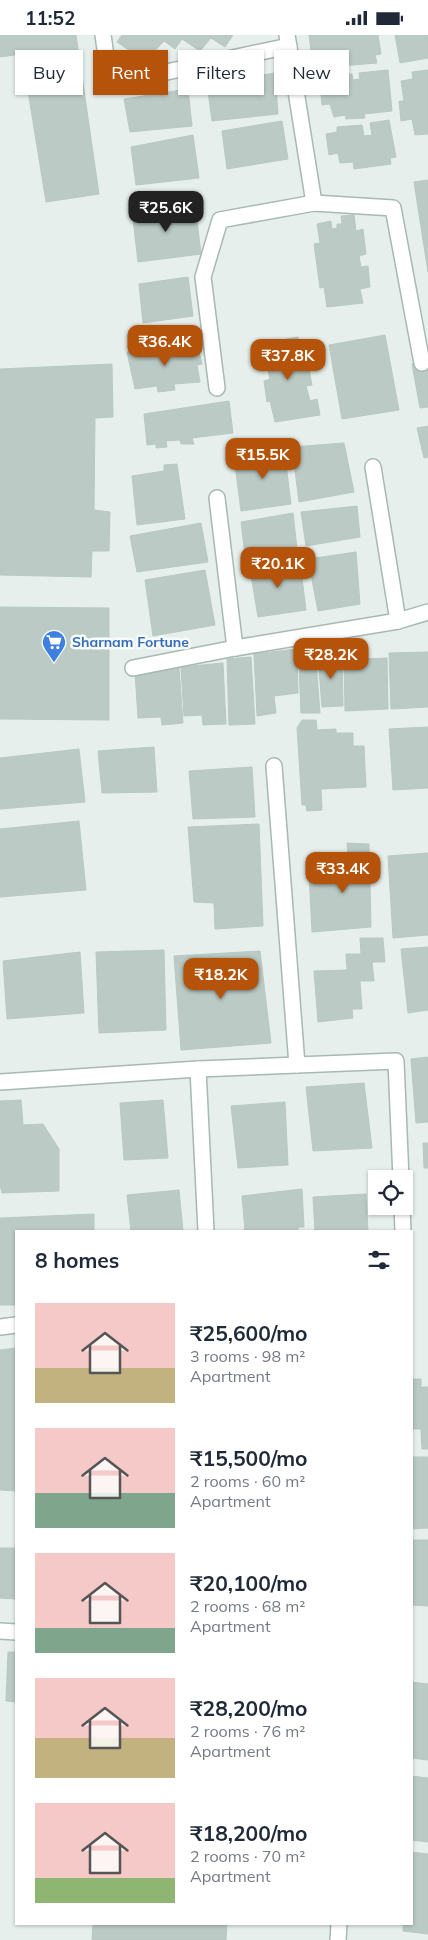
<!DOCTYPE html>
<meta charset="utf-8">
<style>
body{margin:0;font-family:Mulish,sans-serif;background:#f2f2f3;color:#1f2937;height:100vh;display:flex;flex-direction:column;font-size:19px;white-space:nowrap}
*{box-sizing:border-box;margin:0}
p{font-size:16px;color:#747a83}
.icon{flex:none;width:28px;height:28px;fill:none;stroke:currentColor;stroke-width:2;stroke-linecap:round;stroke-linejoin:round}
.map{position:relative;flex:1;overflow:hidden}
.drawer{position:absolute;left:15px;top:1195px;width:398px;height:695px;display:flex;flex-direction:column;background:#fff;border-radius:0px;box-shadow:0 1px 4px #0004}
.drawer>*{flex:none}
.top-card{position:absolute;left:15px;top:15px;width:399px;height:45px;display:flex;gap:10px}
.fabs{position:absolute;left:368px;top:1135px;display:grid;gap:10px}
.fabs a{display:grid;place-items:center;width:45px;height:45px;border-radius:0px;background:#fff;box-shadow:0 1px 4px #0004;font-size:25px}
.price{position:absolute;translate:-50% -42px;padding:0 11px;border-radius:10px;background:#b45309;color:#fff;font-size:16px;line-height:32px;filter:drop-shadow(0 1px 2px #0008)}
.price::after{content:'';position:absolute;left:50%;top:30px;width:15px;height:11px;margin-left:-8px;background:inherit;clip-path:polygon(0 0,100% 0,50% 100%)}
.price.current{background:#222;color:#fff}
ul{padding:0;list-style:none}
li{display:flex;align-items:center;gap:15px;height:125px;padding:0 20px}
li span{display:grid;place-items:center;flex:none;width:140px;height:100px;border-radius:0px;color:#555}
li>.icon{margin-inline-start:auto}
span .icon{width:60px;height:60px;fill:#fffc;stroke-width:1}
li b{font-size:21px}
h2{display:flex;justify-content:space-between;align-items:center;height:60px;padding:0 20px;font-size:21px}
.chip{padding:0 18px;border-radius:0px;background:#fff;box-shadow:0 1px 4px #0004;font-size:18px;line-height:45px}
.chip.current{background:#b45309;color:#fff}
.status{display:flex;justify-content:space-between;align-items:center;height:35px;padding:0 25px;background:#fff;direction:ltr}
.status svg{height:14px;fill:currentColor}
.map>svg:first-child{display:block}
.building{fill:#bbcac4;stroke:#b8c9c2}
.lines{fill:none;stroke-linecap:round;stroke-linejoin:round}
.minor-casing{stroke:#a8b8b2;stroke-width:18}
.minor{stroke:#fff;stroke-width:15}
.labels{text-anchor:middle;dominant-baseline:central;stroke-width:5;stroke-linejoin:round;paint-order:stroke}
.shop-label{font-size:14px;font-weight:bold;fill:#366cbe;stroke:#f7fbf9;text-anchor:start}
</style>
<div class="status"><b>11:52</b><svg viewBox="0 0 49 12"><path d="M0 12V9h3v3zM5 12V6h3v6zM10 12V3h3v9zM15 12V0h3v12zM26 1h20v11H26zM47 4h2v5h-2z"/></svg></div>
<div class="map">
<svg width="428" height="1905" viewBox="0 0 428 1905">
<rect width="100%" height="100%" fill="#e6efeb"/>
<g class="building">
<polygon points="0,0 76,0 99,159 46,167 22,19 0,22"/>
<polygon points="122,0 233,0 225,12 211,3 200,16 182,4 175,14 164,6 145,26 117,7"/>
<polygon points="309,0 378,0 381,19 375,20 377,28 340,31 338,25 325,27 322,15 311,16"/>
<polygon points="395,0 428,0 428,23 400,28"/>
<polygon points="388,35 392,76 364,79 365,83 346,84 345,80 334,82 330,69 322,70 320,48 329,46 328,42 352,39 353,45 360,44 359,38"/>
<polygon points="428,35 428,99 415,100 412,84 401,86 399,66 404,66 401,46 413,44 412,37"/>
<polygon points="275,38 278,79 212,86 207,49"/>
<polygon points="188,54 192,91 130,97 124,64"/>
<polygon points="389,85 396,122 390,123 391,129 354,134 353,127 340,128 338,118 329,120 326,99 337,97 337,92 362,90 364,101 372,100 370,88"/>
<polygon points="282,86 288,124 227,134 222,96"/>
<polygon points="193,100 199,143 136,150 131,112"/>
<polygon points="428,145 428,237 414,147"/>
<polygon points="195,169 201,219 138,227 132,176"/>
<polygon points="354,180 356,196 363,194 366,219 359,221 361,232 368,231 370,252 360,254 363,268 327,272 324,252 320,253 314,209 320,208 317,189 331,186 332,194 337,193 337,189 342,189 341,181"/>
<polygon points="188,242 193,281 143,288 139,249"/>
<polygon points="385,300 399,375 342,384 329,310"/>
<polygon points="298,302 301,315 305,314 312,350 306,351 310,366 317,364 320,380 275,387 270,366 267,367 264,346 270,344 268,335 262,336 259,322 264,321 262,308 279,304 280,311 288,310 286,304"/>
<polygon points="197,309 202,329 197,330 200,347 174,349 175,355 158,357 157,351 135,354 127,317"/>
<polygon points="428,327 428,372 420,373 412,329"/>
<polygon points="112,329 113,382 95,383 94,475 110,477 109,516 92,516 91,542 0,540 0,334"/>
<polygon points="229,366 233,398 192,403 194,409 181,409 180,405 166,406 167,412 156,413 156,409 147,410 144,379"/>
<polygon points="428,391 428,422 424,423 417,393"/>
<polygon points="344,408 354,457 299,467 292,412"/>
<polygon points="284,413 291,469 241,476 234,422"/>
<polygon points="177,429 185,484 137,490 132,441 164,436 164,430"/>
<polygon points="357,471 360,502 306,511 301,477"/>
<polygon points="293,478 297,514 245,520 241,487"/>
<polygon points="201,488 208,527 137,537 130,501"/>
<polygon points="356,517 360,569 318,576 308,524"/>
<polygon points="300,527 306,575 258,582 250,534"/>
<polygon points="205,535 215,590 153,601 145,545"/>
<polygon points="0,572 109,573 109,685 0,684"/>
<polygon points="297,614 298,658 274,661 276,678 257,681 254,619"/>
<polygon points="428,617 428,672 391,674 389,618"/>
<polygon points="342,619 343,671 322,672 318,622"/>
<polygon points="251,622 255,689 229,690 227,624"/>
<polygon points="387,623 388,674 345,676 344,625"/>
<polygon points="316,627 320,678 301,678 299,628"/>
<polygon points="223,628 226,689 203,690 202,680 184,681 181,632"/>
<polygon points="179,633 183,688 162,690 161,682 138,683 135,637"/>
<polygon points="302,685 316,685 317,695 336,694 336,698 353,698 353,711 364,711 366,752 321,754 322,775 307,776 306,770 302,770 297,693"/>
<polygon points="428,692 428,753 393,755 389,694"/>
<polygon points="154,712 157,757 102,758 98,716"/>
<polygon points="79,714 85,767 0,774 0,723"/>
<polygon points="252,732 255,782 193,784 189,736"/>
<polygon points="79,786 86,855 0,862 0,794"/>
<polygon points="259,789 263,891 215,894 214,868 194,867 188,792"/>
<polygon points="347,808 369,809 371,892 312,897 309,838 349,836"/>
<polygon points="428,818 428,900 393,903 388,821"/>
<polygon points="360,903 383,903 385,927 372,927 374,946 360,946 362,974 352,974 353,983 318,987 314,936 347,935 346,919 361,919"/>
<polygon points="428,912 428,975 408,978 401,914"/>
<polygon points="164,915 166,995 99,998 96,917"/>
<polygon points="260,916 271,1008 181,1015 174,921"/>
<polygon points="80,917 84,978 7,984 3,926"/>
<polygon points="428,1022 428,1087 416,1088 411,1024"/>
<polygon points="364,1048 372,1113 313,1116 306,1052"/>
<polygon points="21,1065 23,1090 43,1089 59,1114 59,1156 2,1158 0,1149 0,1066"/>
<polygon points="163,1065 168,1123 124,1125 120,1068"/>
<polygon points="285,1067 288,1130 238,1133 231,1071"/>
<polygon points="423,1108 428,1108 428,1133 424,1133"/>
<polygon points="302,1154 304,1192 298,1192 298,1196 245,1196 242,1161"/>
<polygon points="179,1155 183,1196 131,1196 127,1160"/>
<polygon points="366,1159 368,1196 315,1196 313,1162"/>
<polygon points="94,1179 94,1196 16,1196 16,1270 0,1270 0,1183"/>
<polygon points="16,1313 16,1456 0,1455 0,1315"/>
<polygon points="411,1344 421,1344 421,1352 428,1352 428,1414 422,1414 421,1394 411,1394"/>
<polygon points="411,1422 428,1422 428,1493 411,1494"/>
<polygon points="411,1505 428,1505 428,1571 411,1570"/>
<polygon points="0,1513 16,1513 16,1564 0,1563"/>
<polygon points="8,1617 16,1617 16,1667 6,1666"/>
<polygon points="411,1647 428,1649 428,1725 411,1723"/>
<polygon points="411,1741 428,1743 428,1807 411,1805"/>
<polygon points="411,1817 428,1819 428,1899 403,1896 403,1889 411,1889"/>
<polygon points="93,1889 227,1889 226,1905 92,1905"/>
</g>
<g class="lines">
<g class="minor-casing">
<g id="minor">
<polyline points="103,0 110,49 289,11"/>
<polyline points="287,0 314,168"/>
<polyline points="217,353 203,242 220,185 314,168 393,173 422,328"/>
<polyline points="373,432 398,586"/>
<polyline points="217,463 235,613"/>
<polyline points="133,633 235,613 398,586 428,577"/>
<polyline points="274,731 297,1030"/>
<polyline points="198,1034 206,1196"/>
<polyline points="0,1047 198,1034 396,1026 401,1144"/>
<polyline points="402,1171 403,1196"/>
<polyline points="0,1292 16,1290"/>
<polyline points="0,1596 16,1597"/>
<polyline points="338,1905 339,1889"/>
</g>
</g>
<use href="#minor" class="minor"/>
</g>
<defs>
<g id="supermarket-pin" transform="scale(1.25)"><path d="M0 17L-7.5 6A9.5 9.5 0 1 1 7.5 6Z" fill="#3f7fe0" stroke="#f7fbf9"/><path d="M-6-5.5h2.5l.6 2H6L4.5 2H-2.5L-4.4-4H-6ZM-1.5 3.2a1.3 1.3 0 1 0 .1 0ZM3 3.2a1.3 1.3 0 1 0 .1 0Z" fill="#fff"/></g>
</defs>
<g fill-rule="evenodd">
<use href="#supermarket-pin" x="54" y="607"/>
</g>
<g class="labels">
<g class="shop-label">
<text x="72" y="607">Sharnam Fortune</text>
</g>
</g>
</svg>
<div class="fabs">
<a><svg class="icon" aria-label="locate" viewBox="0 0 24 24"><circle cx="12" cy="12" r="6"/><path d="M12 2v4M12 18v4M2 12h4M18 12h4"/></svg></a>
</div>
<b class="price current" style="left:166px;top:198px">₹25.6K</b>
<b class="price" style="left:165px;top:332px">₹36.4K</b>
<b class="price" style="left:288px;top:346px">₹37.8K</b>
<b class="price" style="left:263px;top:445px">₹15.5K</b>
<b class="price" style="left:278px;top:554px">₹20.1K</b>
<b class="price" style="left:331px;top:645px">₹28.2K</b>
<b class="price" style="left:343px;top:859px">₹33.4K</b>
<b class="price" style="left:221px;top:965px">₹18.2K</b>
<div class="top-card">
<a class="chip">Buy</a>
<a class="chip current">Rent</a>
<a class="chip">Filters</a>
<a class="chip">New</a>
</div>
<section class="drawer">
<h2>8 homes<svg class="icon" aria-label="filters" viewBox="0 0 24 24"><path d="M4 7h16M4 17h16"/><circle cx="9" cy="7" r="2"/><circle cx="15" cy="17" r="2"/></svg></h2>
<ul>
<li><span style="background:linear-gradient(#f6c9c9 65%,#c2b280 0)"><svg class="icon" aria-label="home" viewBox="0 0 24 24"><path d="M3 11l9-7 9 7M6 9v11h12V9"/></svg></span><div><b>₹25,600/mo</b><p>3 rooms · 98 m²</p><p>Apartment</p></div></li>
<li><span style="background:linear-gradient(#f6c9c9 65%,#7fa58c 0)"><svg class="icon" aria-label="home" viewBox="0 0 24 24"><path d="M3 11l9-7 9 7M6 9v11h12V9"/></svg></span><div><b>₹15,500/mo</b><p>2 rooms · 60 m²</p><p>Apartment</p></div></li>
<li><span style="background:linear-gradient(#f6c9c9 75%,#7fa58c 0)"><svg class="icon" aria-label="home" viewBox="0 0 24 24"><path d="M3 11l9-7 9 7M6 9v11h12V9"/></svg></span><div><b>₹20,100/mo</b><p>2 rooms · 68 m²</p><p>Apartment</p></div></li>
<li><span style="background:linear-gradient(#f6c9c9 60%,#c2b280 0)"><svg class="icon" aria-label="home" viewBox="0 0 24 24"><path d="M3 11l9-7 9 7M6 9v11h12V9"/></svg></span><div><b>₹28,200/mo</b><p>2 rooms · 76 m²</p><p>Apartment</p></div></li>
<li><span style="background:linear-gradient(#f6c9c9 75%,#8fb573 0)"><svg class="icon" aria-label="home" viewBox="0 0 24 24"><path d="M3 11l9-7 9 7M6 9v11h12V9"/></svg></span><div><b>₹18,200/mo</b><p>2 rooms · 70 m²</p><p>Apartment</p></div></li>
</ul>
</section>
</div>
